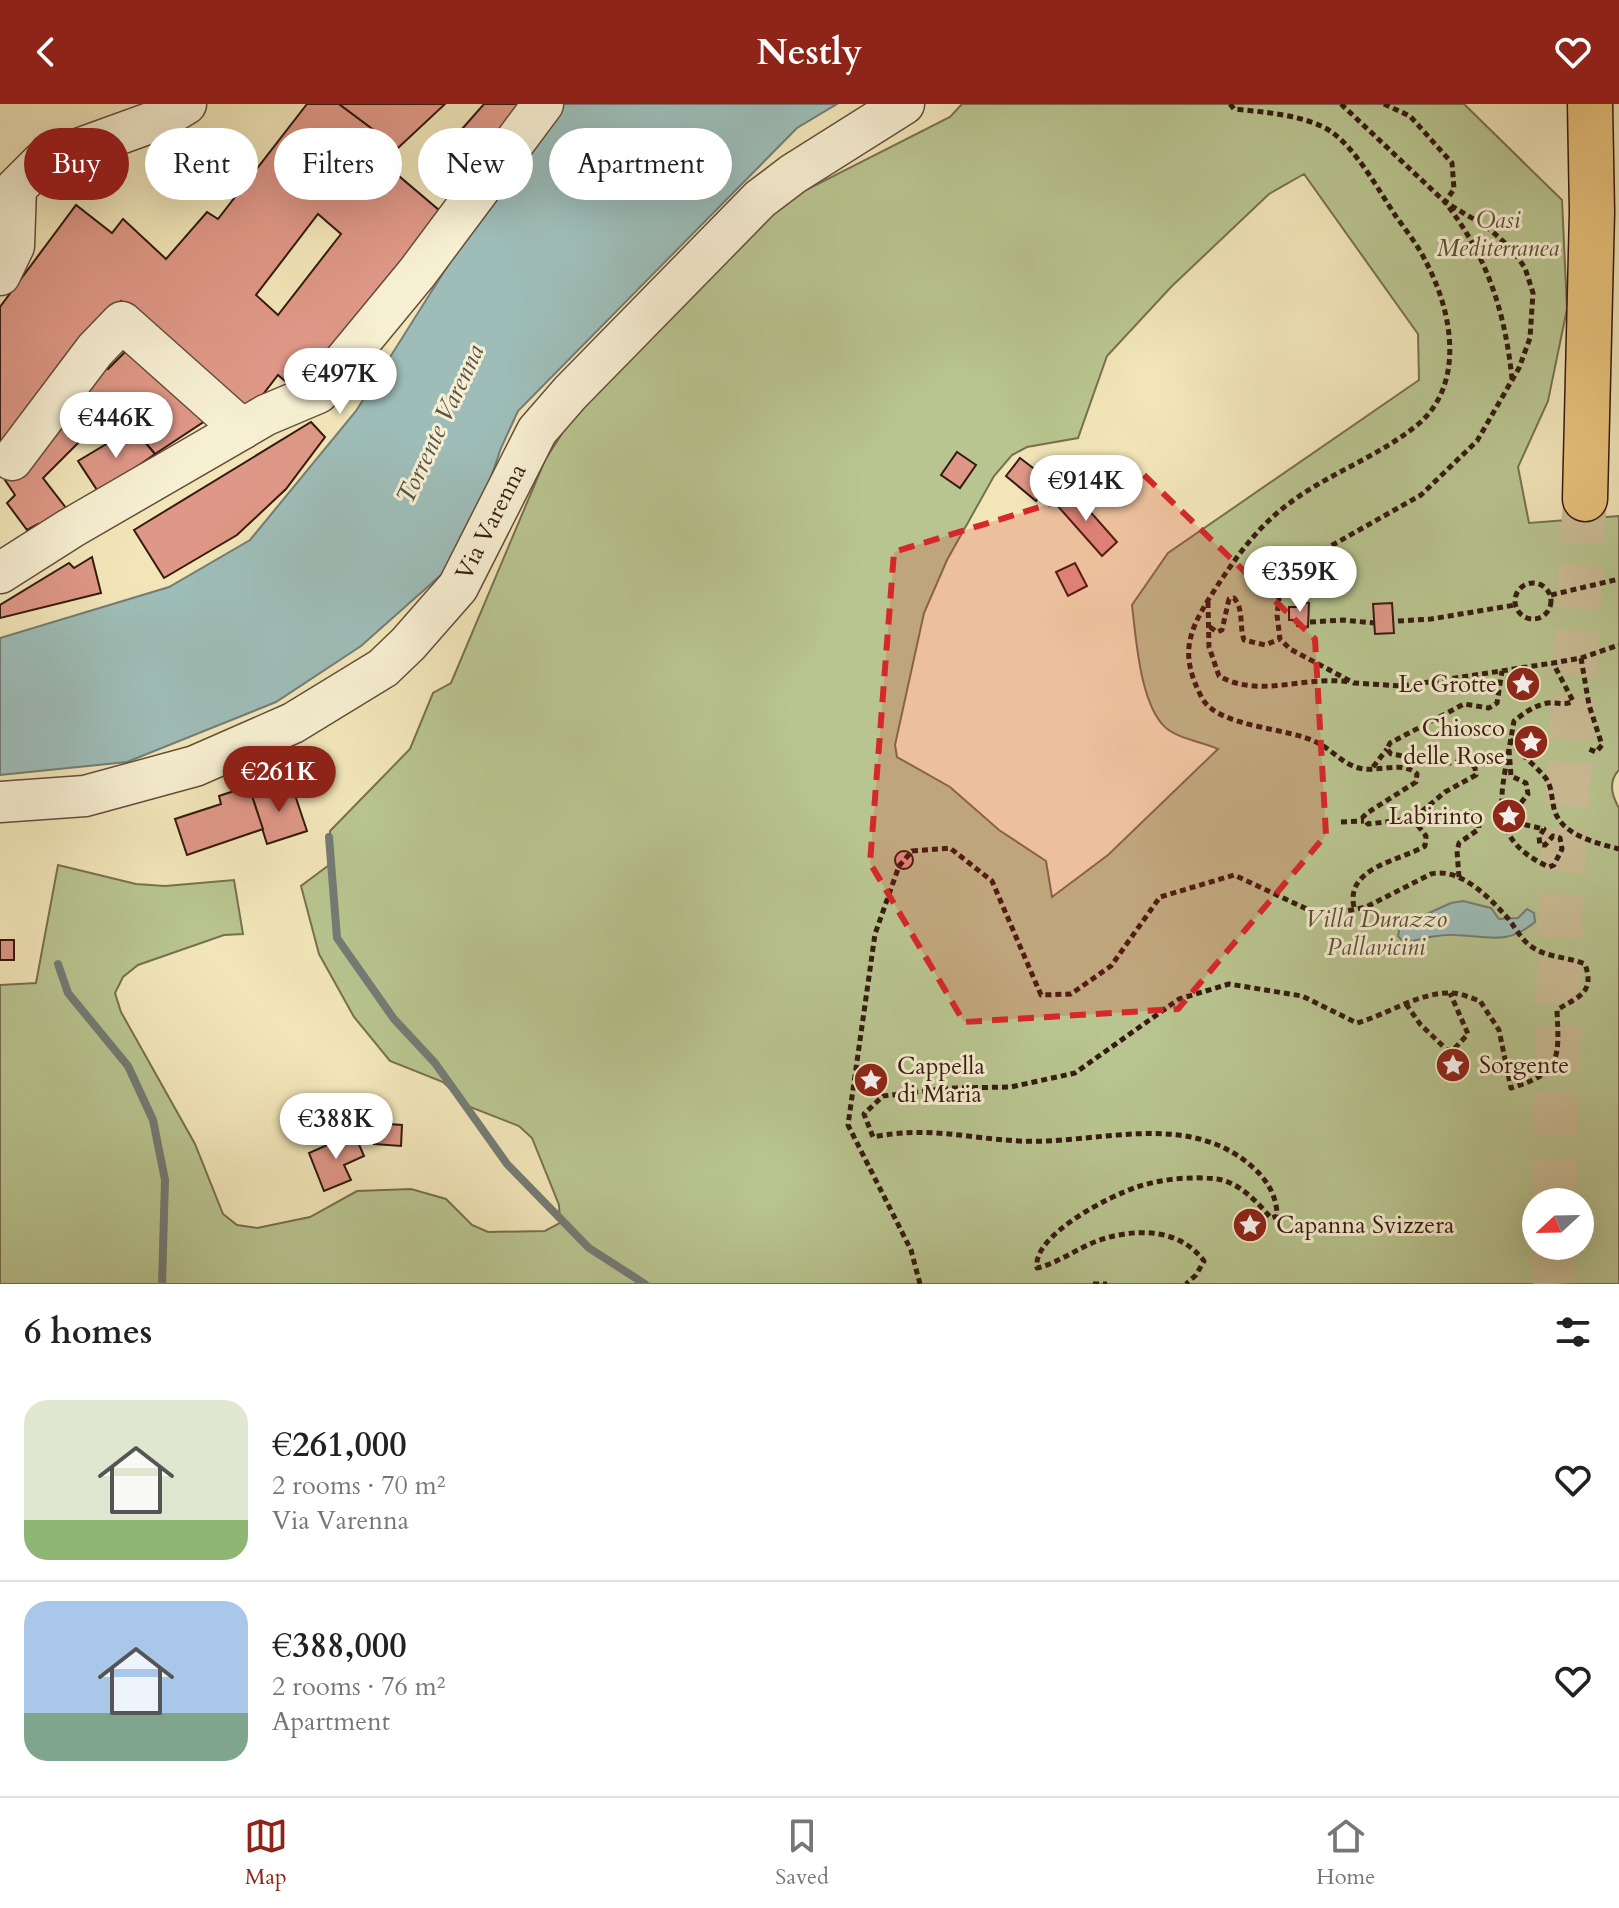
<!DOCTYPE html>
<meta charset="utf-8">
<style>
body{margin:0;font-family:Cardo,serif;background:#f2f2f2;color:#222;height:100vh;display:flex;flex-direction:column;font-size:30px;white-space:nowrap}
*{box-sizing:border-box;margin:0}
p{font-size:26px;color:#767676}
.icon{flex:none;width:44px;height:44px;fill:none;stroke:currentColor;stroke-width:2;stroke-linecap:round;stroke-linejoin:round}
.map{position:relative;height:1180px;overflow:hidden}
.sheet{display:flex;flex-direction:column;background:#fff;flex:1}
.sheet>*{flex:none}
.top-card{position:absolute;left:24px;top:24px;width:800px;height:72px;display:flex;gap:16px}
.needle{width:52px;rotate:248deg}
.fabs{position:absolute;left:1522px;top:1084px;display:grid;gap:16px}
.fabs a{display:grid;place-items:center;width:72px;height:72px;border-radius:50%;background:#fff;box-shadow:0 8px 32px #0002;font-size:40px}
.price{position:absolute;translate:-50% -68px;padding:0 18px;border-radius:28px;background:#fff;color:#222;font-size:26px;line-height:52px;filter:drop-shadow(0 2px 4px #0008)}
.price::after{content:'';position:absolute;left:50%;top:48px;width:24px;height:18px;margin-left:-12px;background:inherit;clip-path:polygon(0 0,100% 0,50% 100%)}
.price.on{background:#8f2418;color:#fff}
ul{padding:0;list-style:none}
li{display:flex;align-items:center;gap:24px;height:200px;padding:0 24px}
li+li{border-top:2px solid #e0e0e0}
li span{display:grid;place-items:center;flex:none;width:224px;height:160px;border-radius:24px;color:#555}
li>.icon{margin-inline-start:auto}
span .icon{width:96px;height:96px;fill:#fffc;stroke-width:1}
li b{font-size:34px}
h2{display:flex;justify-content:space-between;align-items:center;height:96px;padding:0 24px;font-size:34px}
.pill{padding:0 28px;border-radius:36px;background:#fff;box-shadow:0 8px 32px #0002;font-size:28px;line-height:72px}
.pill.on{background:#8f2418;color:#fff}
header{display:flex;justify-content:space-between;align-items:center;height:104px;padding:0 24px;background:#8f2418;color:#fff;font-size:36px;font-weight:700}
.menu{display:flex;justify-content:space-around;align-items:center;height:112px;border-top:2px solid #e0e0e0;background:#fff;font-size:22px;color:#767676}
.menu a{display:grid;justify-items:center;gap:4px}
.menu .on{color:#8f2418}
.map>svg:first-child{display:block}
.green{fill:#b9c590;stroke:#777050;stroke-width:2;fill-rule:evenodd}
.water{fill:#9ebdb8;stroke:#747c75;stroke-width:2}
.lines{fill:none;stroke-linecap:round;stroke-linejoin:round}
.stream{stroke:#747c75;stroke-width:8}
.building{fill:#df9887;stroke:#351a10;stroke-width:2;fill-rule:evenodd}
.highway-tunnel{stroke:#ccbd97;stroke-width:44;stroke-dasharray:44 22;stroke-linecap:butt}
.minor-casing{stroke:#644d3a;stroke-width:43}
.highway-casing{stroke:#351a10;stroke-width:47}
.path{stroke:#351a10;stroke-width:5;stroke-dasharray:6 4;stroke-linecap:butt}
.minor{stroke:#f7efd2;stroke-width:40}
.highway{stroke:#e9c37c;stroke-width:44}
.marked{fill:#d62828;fill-opacity:0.2;stroke:#d62828;stroke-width:6;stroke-dasharray:16 10;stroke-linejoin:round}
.labels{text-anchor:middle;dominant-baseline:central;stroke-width:6;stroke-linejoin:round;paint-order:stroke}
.park-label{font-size:24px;font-style:italic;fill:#5d4d36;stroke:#f7efd2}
.street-label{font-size:24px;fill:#351a10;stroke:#f7efd2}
.poi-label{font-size:24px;fill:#351a10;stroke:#f7efd2;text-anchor:end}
.water-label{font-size:26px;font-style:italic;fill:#5a534b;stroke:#f7efd2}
</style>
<header><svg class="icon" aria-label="back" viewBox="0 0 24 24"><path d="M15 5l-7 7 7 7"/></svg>Nestly<svg class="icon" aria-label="heart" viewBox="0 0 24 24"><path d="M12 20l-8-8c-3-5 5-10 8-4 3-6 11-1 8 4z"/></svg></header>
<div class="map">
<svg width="1619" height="1180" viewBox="0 0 1619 1180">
<rect width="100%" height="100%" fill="#f2e6b9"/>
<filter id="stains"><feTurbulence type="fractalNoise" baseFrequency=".0025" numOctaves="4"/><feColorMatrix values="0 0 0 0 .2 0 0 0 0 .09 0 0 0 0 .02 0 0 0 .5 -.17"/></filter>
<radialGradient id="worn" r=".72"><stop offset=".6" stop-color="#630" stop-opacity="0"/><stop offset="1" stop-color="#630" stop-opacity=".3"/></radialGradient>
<path class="green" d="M 962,0 L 1464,0 L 1562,96 L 1567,205 L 1548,297 L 1518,363 L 1529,419 L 1619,412 L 1619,666 C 1608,677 1612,692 1619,704 L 1619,1180 L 0,1180 L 0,881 L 36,879 L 58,761 L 136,780 L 165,782 L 234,776 L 243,830 L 224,831 L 138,861 L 123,873 L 115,889 L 121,908 L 195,1040 L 223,1110 L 237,1121 L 257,1124 L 310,1113 L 357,1087 L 411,1085 L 446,1095 L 472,1121 L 488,1128 L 545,1127 L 560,1119 L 559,1101 L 532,1034 L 519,1022 L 470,1003 L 443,978 L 390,957 L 354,913 L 319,850 L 301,782 L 329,761 L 330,727 L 410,645 L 433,589 L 451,579 L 545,356 L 581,300 L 744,132 L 792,93 L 950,13 ZM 1304,70 L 1418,230 L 1419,276 L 1168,449 L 1132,501 C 1136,534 1140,601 1166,624 C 1179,635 1203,638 1218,645 L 1108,751 L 1052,793 L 1046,757 L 999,726 L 950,683 L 897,653 L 895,641 L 924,509 L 947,456 L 994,372 L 1012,351 L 1027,343 L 1078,334 L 1107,252 L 1171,183 L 1269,90 ZM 1536,1098 L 1580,1098 L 1580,1142 L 1536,1142 Z"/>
<g class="water">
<polygon points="564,0 837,0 797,24 518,307 501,344 483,397 442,470 361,542 276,598 127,658 0,671 0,534 169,483 250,436 356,307 452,155"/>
<path d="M 1463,797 L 1491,804 L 1499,815 L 1518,814 L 1527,805 L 1534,809 L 1535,818 C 1506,842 1488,832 1455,831 C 1438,830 1421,835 1404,839 L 1398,832 L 1400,822 L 1451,799 Z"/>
</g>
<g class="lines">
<g class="stream">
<polyline points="329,733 337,834 394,915 435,959 507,1060 589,1144 645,1180"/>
<polyline points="58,860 68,889 128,962 153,1016 165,1076 162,1180"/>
</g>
</g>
<g class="building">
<path d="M 307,0 L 339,0 L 398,44 L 386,61 L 446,112 L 300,290 L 278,271 L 251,306 L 121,197 L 12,346 L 0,347 L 0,203 L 76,101 L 112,129 L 123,115 L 166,155 L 207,108 L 218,115 ZM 318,110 L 341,130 L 278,211 L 256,191 Z"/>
<polygon points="339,0 445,0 398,44"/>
<polygon points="484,0 536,0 493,51 462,25"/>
<polygon points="132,241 208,315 155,350 133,324 139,316 121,296 43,374 73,413 46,431 38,420 27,426 7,399 15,391 5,376 55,322 102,259 108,265"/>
<polygon points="311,318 325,333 286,385 237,431 164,474 134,426"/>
<polygon points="133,324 155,350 99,389 78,357"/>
<polygon points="957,348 976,361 960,384 941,371"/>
<polygon points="1077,352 1097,363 1087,380 1068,368"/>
<polygon points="1020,354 1050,377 1036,397 1006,372"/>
<polygon points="1071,386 1117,438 1102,452 1056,400"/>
<polygon points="92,453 101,489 0,514 0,501 69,459 74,464"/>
<polygon points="1075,459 1087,482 1068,492 1056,468"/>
<polygon points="1298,498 1309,499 1308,523 1297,522 1297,516 1289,516 1289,503 1298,503"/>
<polygon points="1392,499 1394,529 1375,530 1373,500"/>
<polygon points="291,679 307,727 267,740 252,692"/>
<polygon points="255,680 259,690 252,692 263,725 187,751 175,715 221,700 219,692"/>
<circle cx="904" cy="756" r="9"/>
<rect x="0" y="836" width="14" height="20"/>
<polygon points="375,1019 402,1021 401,1042 374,1040"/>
<polygon points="354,1029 364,1052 344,1061 351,1076 324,1087 309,1049"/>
</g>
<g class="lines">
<g class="highway-tunnel">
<polyline points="1554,1098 1560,818 1585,395"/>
<polyline points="1553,1142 1555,1180"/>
</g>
<g class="minor-casing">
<g id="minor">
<polyline points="0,171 14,142 16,84 42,58 161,15 186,0"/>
<polyline points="12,356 95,246 122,218 242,325"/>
<polyline points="0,469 71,424 266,311 318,289 417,169 543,0"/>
<polyline points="0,698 85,692 195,662 293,619 383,564 408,540 458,483 537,327 570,289 760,95 793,70 904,0"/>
</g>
</g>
<g class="highway-casing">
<polyline id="highway" points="1585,395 1592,108 1590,0"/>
</g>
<g class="path">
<path d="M 1230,0 L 1234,5 C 1263,8 1309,11 1333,29 C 1357,47 1378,85 1395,111 C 1405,125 1417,140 1425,156 C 1452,206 1467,281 1416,322 C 1376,354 1327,370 1287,401 C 1254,426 1232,459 1210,493 C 1187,530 1180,552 1202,594 C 1218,624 1289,623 1318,639 C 1332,646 1343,660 1359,664 C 1377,669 1402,656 1417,670 L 1416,678 L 1367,709 L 1363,713 L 1368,720 L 1469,708 L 1478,712 L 1479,725 L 1459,739 L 1457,747 L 1459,773"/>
<polyline points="1341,0 1445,98 1487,123 1512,145 1525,164 1533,189 1530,234 1519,264 1477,337 1421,391 1329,443 1295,468 1280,485 1277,511 1280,535 1290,545 1354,579 1403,582 1553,559 1581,554 1619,541"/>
<path d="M 1384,0 L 1410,12 L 1452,59 L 1454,85 L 1445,98 C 1487,152 1505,207 1512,275"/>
<circle cx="1533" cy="497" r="18"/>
<polyline points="1551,491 1619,475"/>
<path d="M 1208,498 L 1209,543 L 1219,572 C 1260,595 1305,571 1349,578"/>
<polyline points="1398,517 1431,515 1515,501"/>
<polyline points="1310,518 1343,516 1374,519"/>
<path d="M 1210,523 L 1217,528 L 1222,526 L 1229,495 L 1234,494 C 1244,505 1239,521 1244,536 L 1265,541 L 1280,535"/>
<polyline points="1581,554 1589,601 1602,641 1596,648 1589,645"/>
<path d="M 1510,635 C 1519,650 1533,659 1544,672 C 1553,682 1551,696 1555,708 C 1564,732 1597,739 1619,745"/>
<path d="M 1509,645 C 1499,699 1490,736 1549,763 L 1554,761 L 1562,745 L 1560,734 L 1553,732 L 1545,741 L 1540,741 L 1539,733 L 1544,725 L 1526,721 L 1520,717 L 1520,700 L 1528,690 L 1526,679 L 1511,672 L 1509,645 L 1514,617 C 1524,609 1535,601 1548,599 C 1558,598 1565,602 1573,597 L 1553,559"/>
<polyline points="1373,663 1387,645"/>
<polyline points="1414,714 1445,688 1476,671 1475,664 1469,657 1448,659 1391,650 1387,645 1390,639 1464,600 1489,604 1497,599 1502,567"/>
<polyline points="1341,718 1364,717"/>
<path d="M 1354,803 C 1345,763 1400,757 1425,742 L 1426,732 L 1412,714"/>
<polyline points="1406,900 1420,920 1447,946 1454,945 1468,930 1450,889"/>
<path d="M 920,1180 L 911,1146 L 848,1021 L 875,830 L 899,762 L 912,747 L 950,744 L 992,777 L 1041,891 L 1071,890 L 1111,862 L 1160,793 L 1234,771 L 1322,812 L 1366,803 L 1431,770 C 1458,763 1487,791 1504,810 C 1513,819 1518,831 1528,840 C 1544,854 1566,852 1585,860 C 1595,889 1579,892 1557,906 C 1559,953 1562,969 1511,984 L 1499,926 L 1480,897 C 1471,894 1458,888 1449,889 C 1418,889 1386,911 1357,919 L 1302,892 L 1229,880 L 1179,895 L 1075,969 L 1011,983 L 951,984 L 883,992 L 864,1010 L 873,1033 C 928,1022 965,1034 1019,1037 C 1095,1041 1184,1006 1249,1060 C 1265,1073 1277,1090 1277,1112 L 1271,1114 C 1257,1098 1239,1078 1217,1075 C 1192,1072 1161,1075 1137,1083 C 1110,1092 1032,1131 1037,1164 C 1062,1158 1081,1141 1106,1134 C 1141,1124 1181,1126 1204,1157 L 1196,1171 L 1186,1180"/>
<polyline points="1093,1180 1107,1180"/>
</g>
<use href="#minor" class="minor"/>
<use href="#highway" class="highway"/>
</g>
<path class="marked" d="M 1144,371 L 1315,535 L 1326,731 L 1178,905 L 964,918 L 870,759 L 894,448 Z"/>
<defs>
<g id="sight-disc" transform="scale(1.8)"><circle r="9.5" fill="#8f2418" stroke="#f7efd2"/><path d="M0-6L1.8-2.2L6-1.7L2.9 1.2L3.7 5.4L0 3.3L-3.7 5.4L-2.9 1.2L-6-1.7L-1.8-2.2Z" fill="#fff"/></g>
</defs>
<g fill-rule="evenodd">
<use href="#sight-disc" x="1523" y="580"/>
<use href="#sight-disc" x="1531" y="638"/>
<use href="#sight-disc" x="1509" y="712"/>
<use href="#sight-disc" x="1453" y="961"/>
<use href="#sight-disc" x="871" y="976"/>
<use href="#sight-disc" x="1250" y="1121"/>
</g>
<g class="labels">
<g class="park-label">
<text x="1498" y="116">Oasi<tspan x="1498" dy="28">Mediterranea</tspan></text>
<text x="1376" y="815">Villa Durazzo<tspan x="1376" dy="28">Pallavicini</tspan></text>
</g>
<g class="street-label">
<text transform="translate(491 418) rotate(-63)">Via Varenna</text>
</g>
<g class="poi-label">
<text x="1497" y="580">Le Grotte</text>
<text x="1505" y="624">Chiosco<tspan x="1505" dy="28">delle Rose</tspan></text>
<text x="1483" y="712">Labirinto</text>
<text x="1479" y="961" text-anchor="start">Sorgente</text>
<text x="897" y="962" text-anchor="start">Cappella<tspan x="897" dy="28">di Maria</tspan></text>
<text x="1276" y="1121" text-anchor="start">Capanna Svizzera</text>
</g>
<g class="water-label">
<text transform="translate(440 320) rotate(-65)">Torrente Varenna</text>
</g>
</g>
<rect width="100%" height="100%" filter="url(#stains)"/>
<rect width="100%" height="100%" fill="url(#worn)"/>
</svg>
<div class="fabs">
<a><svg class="needle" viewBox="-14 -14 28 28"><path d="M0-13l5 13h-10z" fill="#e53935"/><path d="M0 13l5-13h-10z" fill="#767676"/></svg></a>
</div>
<b class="price" style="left:340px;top:312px">€497K</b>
<b class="price" style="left:116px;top:356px">€446K</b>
<b class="price" style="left:1086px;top:419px">€914K</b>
<b class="price" style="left:1300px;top:510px">€359K</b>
<b class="price on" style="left:279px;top:710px">€261K</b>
<b class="price" style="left:336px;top:1057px">€388K</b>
<div class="top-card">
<a class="pill on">Buy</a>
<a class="pill">Rent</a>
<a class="pill">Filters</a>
<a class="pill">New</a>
<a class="pill">Apartment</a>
</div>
</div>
<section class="sheet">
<h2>6 homes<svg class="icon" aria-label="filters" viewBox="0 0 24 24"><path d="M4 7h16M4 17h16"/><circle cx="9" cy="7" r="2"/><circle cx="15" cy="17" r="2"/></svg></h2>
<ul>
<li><span style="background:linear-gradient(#dfe7d0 75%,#8fb573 0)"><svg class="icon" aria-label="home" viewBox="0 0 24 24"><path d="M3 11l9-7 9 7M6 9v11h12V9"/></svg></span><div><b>€261,000</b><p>2 rooms · 70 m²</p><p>Via Varenna</p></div><svg class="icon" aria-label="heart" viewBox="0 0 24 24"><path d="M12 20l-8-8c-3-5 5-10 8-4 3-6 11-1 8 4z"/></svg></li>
<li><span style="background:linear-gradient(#a9c7e8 70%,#7fa58c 0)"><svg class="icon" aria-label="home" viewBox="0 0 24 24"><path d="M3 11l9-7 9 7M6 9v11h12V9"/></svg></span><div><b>€388,000</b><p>2 rooms · 76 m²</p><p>Apartment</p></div><svg class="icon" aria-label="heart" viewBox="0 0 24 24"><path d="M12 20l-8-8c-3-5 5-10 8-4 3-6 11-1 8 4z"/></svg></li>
</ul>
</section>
<nav class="menu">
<a class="on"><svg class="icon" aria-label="map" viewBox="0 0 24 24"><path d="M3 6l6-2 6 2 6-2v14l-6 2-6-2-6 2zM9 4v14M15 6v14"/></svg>Map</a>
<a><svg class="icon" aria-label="saved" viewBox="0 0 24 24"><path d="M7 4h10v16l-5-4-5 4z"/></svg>Saved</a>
<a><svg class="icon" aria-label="home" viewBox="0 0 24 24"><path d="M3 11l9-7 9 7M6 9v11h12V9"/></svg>Home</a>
</nav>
